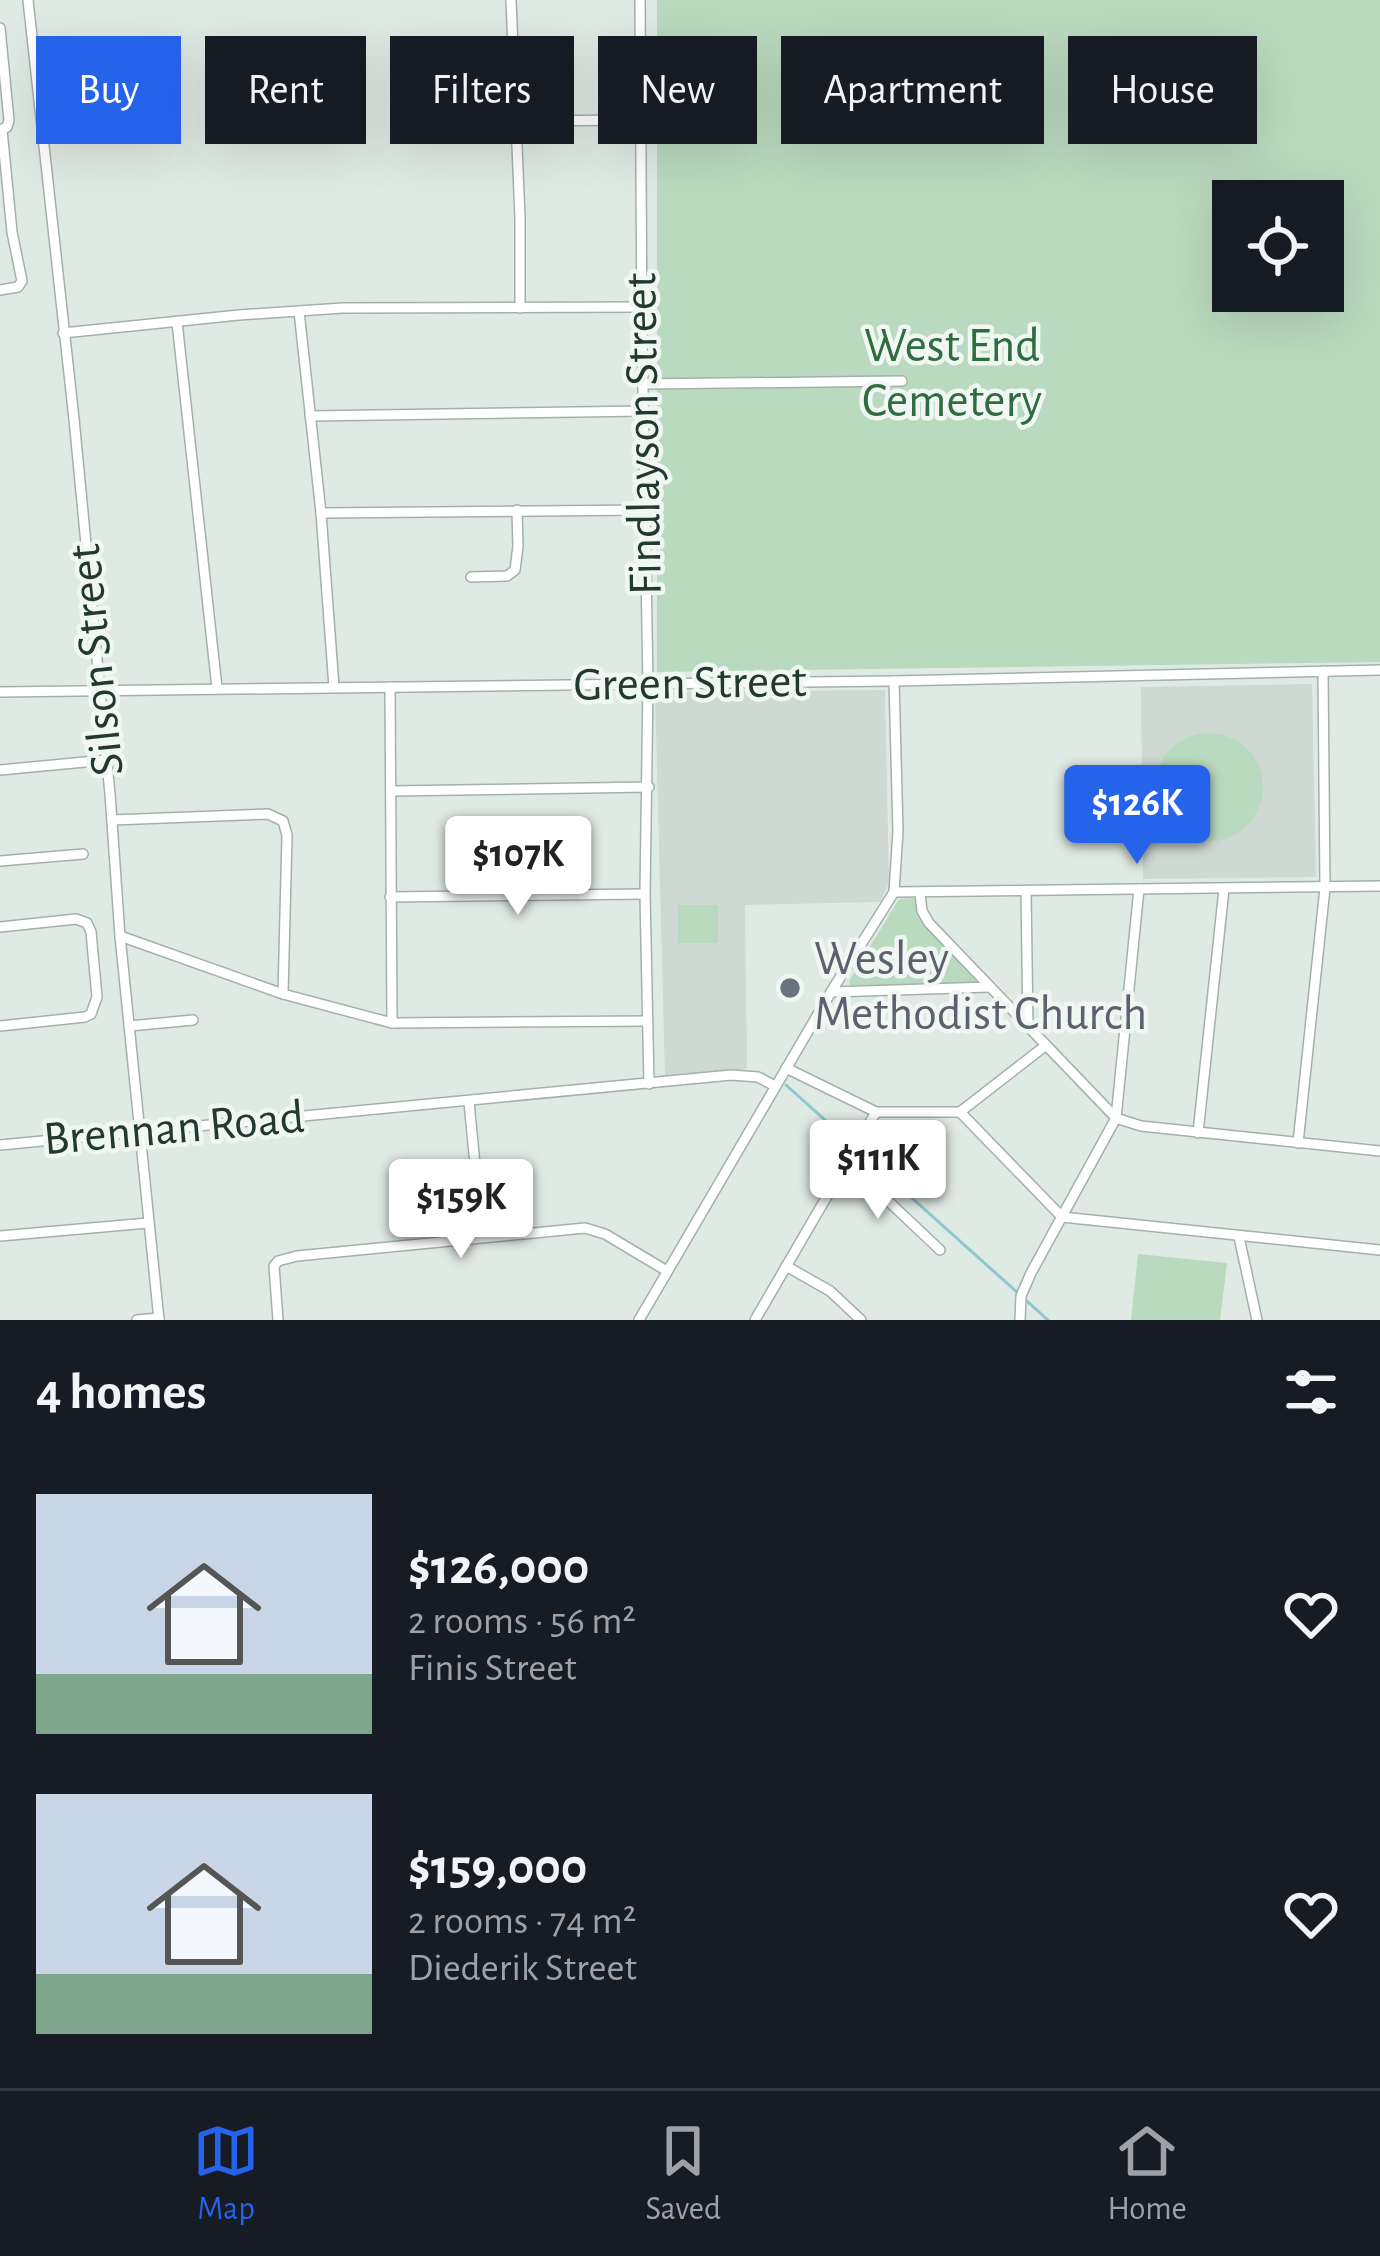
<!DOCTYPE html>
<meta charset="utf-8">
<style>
body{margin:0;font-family:"Alegreya Sans",sans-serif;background:#242831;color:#f1f3f6;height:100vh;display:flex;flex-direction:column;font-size:45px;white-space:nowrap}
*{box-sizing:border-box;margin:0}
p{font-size:39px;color:#9ea1a6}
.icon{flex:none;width:66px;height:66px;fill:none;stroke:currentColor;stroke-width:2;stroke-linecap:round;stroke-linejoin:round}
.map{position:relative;height:1320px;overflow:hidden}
.side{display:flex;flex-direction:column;background:#171b24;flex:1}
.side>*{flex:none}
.hud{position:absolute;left:36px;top:36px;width:1308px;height:108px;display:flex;gap:24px}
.tools{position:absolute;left:1212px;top:180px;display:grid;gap:24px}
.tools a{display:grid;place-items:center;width:132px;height:132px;border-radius:0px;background:#171b24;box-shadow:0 12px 48px #0002;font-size:60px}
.price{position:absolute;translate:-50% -102px;padding:0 27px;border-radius:12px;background:#fff;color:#222;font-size:39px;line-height:78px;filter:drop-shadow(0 3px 6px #0008)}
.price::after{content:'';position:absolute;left:50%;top:72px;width:36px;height:27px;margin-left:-18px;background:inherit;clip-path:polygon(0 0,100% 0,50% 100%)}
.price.on{background:#2563eb;color:#fff}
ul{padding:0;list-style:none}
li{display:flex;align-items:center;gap:36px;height:300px;padding:0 36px}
li span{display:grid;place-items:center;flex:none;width:336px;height:240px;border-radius:0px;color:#555}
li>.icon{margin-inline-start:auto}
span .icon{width:144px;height:144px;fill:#fffc;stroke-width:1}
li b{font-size:51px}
h2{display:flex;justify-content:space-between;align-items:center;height:144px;padding:0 36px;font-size:51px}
.tag{padding:0 42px;border-radius:0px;background:#171b24;box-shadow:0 12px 48px #0002;font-size:42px;line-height:108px}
.tag.on{background:#2563eb;color:#fff}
.dock{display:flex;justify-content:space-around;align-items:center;height:168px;border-top:3px solid #363941;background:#171b24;font-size:33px;color:#9ea1a6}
.dock a{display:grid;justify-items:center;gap:6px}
.dock .on{color:#2563eb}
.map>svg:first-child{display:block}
.built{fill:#ced9d3}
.green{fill:#badabf;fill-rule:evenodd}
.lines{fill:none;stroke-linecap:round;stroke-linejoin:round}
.stream{stroke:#8cc9cb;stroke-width:3}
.minor-casing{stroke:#a3b1aa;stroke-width:12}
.minor{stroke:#fff;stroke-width:9}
.worship-dot{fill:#6b7280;stroke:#f0f7f3;stroke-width:4.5}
.labels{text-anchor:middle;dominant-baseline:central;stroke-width:9;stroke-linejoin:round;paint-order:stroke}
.park-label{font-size:48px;fill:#2f6c3f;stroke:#f0f7f3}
.street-label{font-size:48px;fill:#223930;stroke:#f0f7f3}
.worship-label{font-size:48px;fill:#5b616d;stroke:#f0f7f3;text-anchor:start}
</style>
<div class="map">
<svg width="1380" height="1320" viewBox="0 0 1380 1320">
<rect width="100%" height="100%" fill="#e0eae4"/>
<g class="built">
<polygon points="1312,684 1316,877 1143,879 1141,687"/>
<polygon points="885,690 889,883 880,902 745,905 747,1069 665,1077 655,692"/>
</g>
<g class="green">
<path d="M 657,0 L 1380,0 L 1380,662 L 657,672 ZM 1233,201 L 1323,201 L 1323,291 L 1233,291 Z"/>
<circle cx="1209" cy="787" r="54"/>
<polygon points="914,898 919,901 921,915 982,983 851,988 849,981 899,899"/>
<rect x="678" y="905" width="40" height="38"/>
<polygon points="1138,1254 1227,1263 1220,1320 1131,1320"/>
</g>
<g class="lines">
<polyline class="stream" points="786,1085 1048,1320"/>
<g class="minor-casing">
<g id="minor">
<polyline points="28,0 74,419 110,794 120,936 159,1320"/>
<polyline points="511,0 520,218 520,308"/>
<polyline points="640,0 642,332 648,685 645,894 649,1084"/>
<polyline points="0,28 9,120 7,127 0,130"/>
<polyline points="515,121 641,120"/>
<polyline points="0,290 18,287 22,281 12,232 2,130"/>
<polyline points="299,311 321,513 334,687"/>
<polyline points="177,322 217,688"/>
<polyline points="63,333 239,315 343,308 641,307"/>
<polyline points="644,384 902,381"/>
<polyline points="310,416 644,411"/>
<polyline points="321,513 646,510"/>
<polyline points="471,577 507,576 515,570 518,546 517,510"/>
<polyline points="390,687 392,1023"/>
<polyline points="0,692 894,681 1380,670"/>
<polyline points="0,770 106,760"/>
<polyline points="391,791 649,787"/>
<polyline points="112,820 268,814 283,821 287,835 283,994"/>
<polyline points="0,861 83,854"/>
<polyline points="1026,891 1028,1027"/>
<polyline points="894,892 1380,886"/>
<polyline points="920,893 922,911 929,923 1116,1118 1141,1126 1380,1151"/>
<polyline points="390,897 645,894"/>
<polyline points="0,927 76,919 87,923 91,932 97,997 91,1014 85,1017 0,1026"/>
<polyline points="120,936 283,994 392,1023 647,1021"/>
<polyline points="831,992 990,987"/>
<polyline points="129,1026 193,1020"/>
<polyline points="786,1068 876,1112 960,1112 1045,1046"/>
<polyline points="469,1102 482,1237"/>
<polyline points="960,1112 1062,1217 1380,1250"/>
<polyline points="1198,1133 1224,889"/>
<polyline points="1298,1143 1325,888 1323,671"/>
<polyline points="0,1145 731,1075 758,1077 775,1086"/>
<polyline points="848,1163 940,1250"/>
<polyline points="0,1236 148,1223"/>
<polyline points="1239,1237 1257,1320"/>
<polyline points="786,1266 830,1291 861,1320"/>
<polyline points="137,1320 159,1318"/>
<polyline points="278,1320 274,1266 278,1261 297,1256 585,1228 605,1234 667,1271"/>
<polyline points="639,1320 831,992 894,892 898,831 894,681"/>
<polyline points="755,1320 876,1112"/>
<polyline points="1020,1320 1021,1296 1031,1273 1116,1118 1139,889"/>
</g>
</g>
<use href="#minor" class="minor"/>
</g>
<circle class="worship-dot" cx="790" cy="988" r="12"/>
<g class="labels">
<g class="park-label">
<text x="952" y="347">West End<tspan x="952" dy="55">Cemetery</tspan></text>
</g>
<g class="street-label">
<text transform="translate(644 434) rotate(-91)">Findlayson Street</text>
<text transform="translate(97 660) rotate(-96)">Silson Street</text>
<text transform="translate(690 684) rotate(-1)">Green Street</text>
<text transform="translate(174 1129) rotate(-5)">Brennan Road</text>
</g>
<g class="worship-label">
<text x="814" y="960">Wesley<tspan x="814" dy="55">Methodist Church</tspan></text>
</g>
</g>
</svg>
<div class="tools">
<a><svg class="icon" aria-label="locate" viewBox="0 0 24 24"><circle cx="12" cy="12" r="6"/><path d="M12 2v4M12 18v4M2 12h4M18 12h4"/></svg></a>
</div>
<b class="price on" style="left:1137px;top:867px">$126K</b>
<b class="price" style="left:518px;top:918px">$107K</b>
<b class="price" style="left:878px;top:1222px">$111K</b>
<b class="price" style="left:461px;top:1261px">$159K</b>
<div class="hud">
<a class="tag on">Buy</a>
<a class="tag">Rent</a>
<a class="tag">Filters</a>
<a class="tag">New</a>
<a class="tag">Apartment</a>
<a class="tag">House</a>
</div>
</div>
<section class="side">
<h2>4 homes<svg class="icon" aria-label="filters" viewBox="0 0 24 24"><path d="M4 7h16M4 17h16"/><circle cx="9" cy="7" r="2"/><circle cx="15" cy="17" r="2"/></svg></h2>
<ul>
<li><span style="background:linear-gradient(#c9d6e8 75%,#7fa58c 0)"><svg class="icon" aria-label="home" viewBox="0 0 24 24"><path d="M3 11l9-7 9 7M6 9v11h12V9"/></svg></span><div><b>$126,000</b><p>2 rooms · 56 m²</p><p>Finis Street</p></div><svg class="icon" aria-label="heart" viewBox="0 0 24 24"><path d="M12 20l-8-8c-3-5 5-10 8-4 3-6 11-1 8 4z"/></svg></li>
<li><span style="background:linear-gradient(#c9d6e8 75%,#7fa58c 0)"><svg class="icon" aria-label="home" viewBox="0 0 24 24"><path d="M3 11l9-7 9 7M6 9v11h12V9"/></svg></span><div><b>$159,000</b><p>2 rooms · 74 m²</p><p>Diederik Street</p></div><svg class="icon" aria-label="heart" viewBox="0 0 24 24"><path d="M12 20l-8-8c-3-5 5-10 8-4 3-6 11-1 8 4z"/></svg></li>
</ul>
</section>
<nav class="dock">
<a class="on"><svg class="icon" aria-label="map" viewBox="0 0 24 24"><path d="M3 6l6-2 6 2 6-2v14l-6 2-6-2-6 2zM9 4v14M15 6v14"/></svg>Map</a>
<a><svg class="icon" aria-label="saved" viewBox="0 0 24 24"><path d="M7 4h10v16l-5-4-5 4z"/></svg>Saved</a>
<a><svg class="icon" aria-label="home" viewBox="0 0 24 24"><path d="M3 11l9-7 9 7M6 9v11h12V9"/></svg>Home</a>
</nav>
